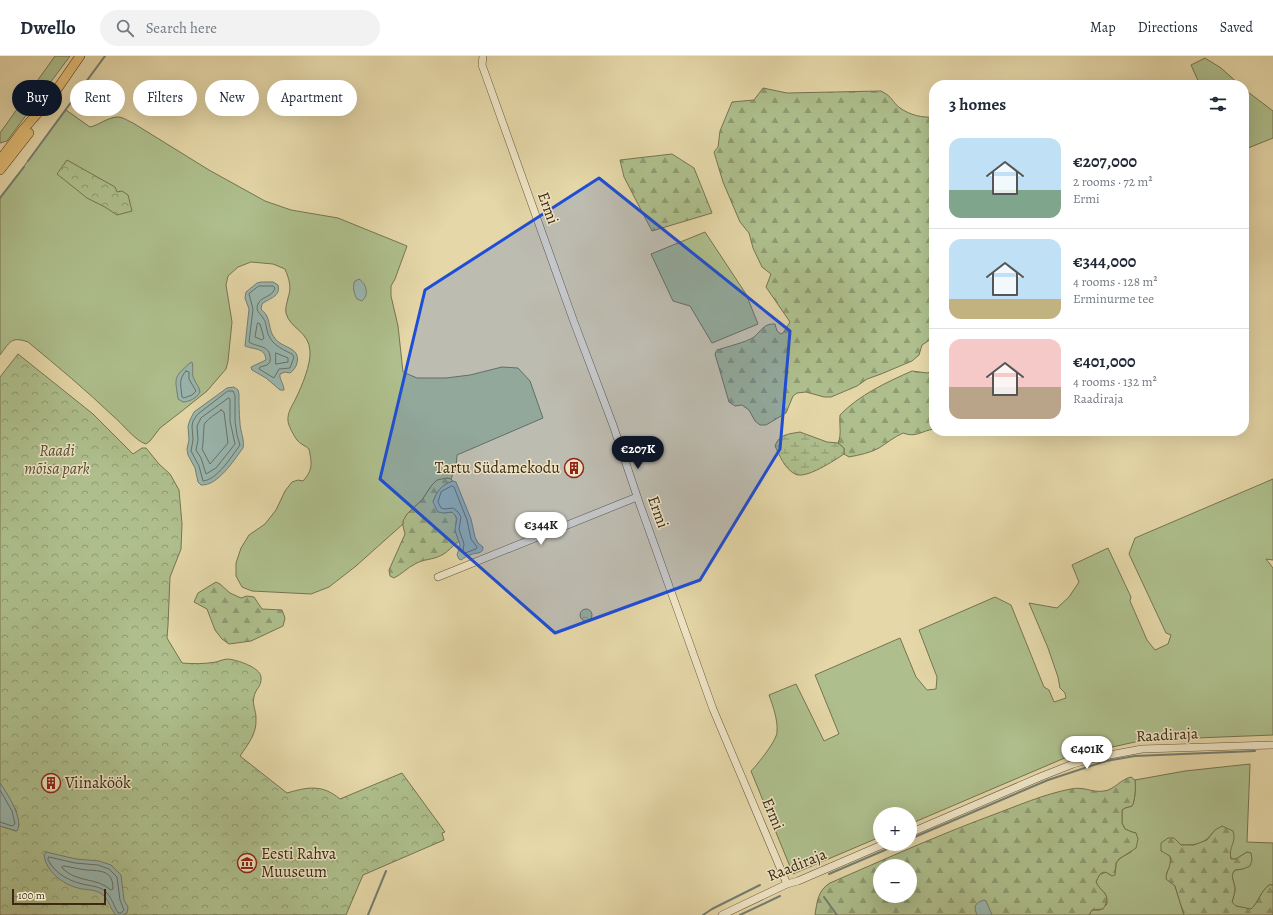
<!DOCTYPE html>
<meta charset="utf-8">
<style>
body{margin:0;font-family:Alegreya,serif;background:#f2f2f3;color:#1f2937;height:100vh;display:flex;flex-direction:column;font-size:15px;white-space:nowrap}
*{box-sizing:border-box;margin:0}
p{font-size:13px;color:#747a83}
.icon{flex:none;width:22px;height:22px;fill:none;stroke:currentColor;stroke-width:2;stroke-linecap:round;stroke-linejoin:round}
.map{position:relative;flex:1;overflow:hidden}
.drawer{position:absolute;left:929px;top:24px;width:320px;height:356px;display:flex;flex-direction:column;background:#fff;border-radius:16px;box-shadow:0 4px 16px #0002}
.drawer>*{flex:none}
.hud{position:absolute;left:12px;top:24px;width:380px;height:36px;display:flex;gap:8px}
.tools{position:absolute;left:873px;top:751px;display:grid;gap:8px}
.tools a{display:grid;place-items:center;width:44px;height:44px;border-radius:50%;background:#fff;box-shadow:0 4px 16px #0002;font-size:20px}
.scale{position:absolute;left:12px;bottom:10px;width:94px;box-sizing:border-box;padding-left:4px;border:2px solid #3d2913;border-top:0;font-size:11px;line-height:14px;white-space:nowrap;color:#3d2913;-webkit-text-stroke:3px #eee5c6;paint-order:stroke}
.price{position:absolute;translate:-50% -34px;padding:0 9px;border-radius:14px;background:#fff;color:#222;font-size:13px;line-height:26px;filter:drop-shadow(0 1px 2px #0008)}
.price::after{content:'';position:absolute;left:50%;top:24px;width:12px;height:9px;margin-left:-6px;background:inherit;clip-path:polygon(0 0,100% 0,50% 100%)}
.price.selected{background:#111827;color:#fff}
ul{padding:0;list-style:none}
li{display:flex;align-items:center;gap:12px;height:100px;padding:0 20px}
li+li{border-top:1px solid #e0e1e3}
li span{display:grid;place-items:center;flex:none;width:112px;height:80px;border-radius:12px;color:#555}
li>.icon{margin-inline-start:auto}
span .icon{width:48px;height:48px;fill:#fffc;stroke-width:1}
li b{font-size:17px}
h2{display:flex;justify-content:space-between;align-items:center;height:48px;padding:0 20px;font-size:17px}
.chip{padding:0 14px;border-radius:18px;background:#fff;box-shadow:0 4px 16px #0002;font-size:14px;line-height:36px}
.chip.selected{background:#111827;color:#fff}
header{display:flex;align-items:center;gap:24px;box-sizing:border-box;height:56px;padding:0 20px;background:#fff;border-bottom:1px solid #e0e1e3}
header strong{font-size:19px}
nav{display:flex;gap:22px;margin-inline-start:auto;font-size:14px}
.search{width:280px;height:36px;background:#f2f2f3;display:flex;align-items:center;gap:10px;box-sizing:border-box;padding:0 14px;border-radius:22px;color:#747a83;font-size:15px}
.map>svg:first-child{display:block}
.grass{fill:#aebf8d;stroke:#767450}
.forest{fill:url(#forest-firs);stroke:#767450;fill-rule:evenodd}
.wetland{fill:url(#wetland-marsh);stroke:#767450}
.park{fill:url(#park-crowns);stroke:#767450}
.water{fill:#99b7b1;stroke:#747e72}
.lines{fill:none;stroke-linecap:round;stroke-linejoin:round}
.shore{stroke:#6b7062;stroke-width:1}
.stream{stroke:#747e72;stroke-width:2}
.minor-casing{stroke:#675438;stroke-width:8}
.major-casing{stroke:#3d2913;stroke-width:10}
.minor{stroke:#eee5c6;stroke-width:7}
.major{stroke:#e2bc74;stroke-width:9}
.marked{fill:#1d4ed8;fill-opacity:0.2;stroke:#1d4ed8;stroke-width:3;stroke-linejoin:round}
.labels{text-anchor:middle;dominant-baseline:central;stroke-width:3;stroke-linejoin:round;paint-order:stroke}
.street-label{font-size:16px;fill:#3d2913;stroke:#eee5c6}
.park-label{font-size:16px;font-style:italic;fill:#594e32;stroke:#eee5c6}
.poi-label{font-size:16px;fill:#3d2913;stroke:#eee5c6;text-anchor:start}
</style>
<header>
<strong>Dwello</strong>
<div class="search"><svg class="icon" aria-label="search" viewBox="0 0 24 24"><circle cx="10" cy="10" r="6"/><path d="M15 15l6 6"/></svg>Search here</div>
<nav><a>Map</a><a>Directions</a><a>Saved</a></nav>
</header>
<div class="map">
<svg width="1273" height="859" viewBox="0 0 1273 859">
<defs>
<pattern id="forest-firs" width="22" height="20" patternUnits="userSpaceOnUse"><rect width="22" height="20" fill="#aebf8d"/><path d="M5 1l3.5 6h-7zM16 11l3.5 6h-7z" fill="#8f9b72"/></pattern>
<pattern id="wetland-marsh" width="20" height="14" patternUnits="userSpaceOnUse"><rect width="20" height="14" fill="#aebf8d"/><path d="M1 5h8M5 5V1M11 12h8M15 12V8" fill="none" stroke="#8f9b72"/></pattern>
<pattern id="park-crowns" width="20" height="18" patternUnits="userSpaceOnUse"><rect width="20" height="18" fill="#aebf8d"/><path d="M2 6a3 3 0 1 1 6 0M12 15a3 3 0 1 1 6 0" fill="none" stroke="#8f9b72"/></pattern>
</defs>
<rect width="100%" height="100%" fill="#e5d7a8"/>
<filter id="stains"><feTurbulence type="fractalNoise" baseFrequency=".005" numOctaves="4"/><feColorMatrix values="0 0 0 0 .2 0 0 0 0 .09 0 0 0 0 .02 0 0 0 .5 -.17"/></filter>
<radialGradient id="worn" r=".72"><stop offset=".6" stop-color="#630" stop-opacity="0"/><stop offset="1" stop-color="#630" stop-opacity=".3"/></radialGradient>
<g class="grass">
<polygon points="55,0 70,0 7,85 0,87 0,77"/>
<polygon points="1205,2 1221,12 1240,29 1200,29 1191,9"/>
<polygon points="1244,33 1273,55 1273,82 1248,92 1244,90"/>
<path d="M 66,54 L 90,71 C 99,69 108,61 118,61 C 123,61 128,65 133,67 L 209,114 L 265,145 L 291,154 L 338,162 L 407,190 L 395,223 L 391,230 L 391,240 L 398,270 L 403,316 L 417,322 L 446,322 L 470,319 L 502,311 L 518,312 L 530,325 L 543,362 L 457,399 L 456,410 L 451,423 L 447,422 L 432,429 L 422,444 L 407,458 L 403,468 L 356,510 L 329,531 L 311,538 L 252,535 L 242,531 L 236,520 L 236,507 L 241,492 L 249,479 L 265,468 L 276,454 L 285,435 L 292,426 L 298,424 L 303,425 C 313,414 312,407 309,393 C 306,390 300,388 297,384 C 294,380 288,369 288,365 C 287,356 293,349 296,342 C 302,330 311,308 310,295 C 309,275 290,273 286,257 C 285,251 287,248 288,242 C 292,231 289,223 285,213 L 273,208 L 251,206 L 238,211 L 228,220 L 226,229 L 232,266 L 228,305 L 226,313 L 207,335 L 182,355 L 160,372 L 150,385 L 146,388 C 135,385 122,367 113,360 C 86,334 57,310 28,286 C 11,280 10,286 0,299 L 0,142 Z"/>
<polygon points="705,176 746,238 758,268 712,287 690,250 673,245 651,198"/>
<path d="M 1273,423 L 1273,504 L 1266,503 L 1273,512 L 1273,679 L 1144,684 L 1067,701 L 910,768 L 910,758 L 880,758 L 880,781 L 793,818 L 751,715 C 758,708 777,684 777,676 C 778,664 773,650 769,639 L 796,628 L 824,685 L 839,678 L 815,619 L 900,582 L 916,621 L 927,634 L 936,633 L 937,621 L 919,574 L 995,541 L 1011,549 L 1044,631 L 1049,634 L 1054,646 L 1066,642 L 1065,637 L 1060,632 L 1058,621 L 1048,592 L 1029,547 L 1057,552 L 1069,541 L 1079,526 L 1072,509 L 1108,492 L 1131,541 L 1130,545 L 1147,584 L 1155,594 L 1168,588 L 1171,579 L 1166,577 L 1129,498 L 1135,482 Z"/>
<path d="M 1250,708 L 1247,786 L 1273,787 L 1273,829 L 1269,829 C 1260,836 1259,846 1251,854 L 1236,850 L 1232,846 C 1233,842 1235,837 1235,833 C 1235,826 1229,820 1235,814 L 1243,813 L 1247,796 L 1236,803 L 1231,803 L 1230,796 L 1215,774 C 1204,788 1199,789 1181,789 L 1170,800 L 1171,807 L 1166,819 L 1175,830 L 1184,859 L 1089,859 L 1092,854 L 1100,854 L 1107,848 C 1107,833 1101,837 1096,826 L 1099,819 L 1106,816 L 1112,820 C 1117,814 1115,815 1116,808 C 1118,802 1126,799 1131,796 L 1136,777 L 1132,776 L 1125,773 L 1122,767 L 1122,754 L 1125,752 L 1132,750 C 1135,746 1136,729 1135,724 L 1185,715 Z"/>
</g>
<g class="forest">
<path d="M 763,32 L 787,37 L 881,35 C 893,41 892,46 900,52 C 910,59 922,62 934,61 L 934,281 L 922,289 L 919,299 L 912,305 L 881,318 L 867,323 L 857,330 L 831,341 L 824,341 L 806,336 L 797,337 L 793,340 L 786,357 L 766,369 L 760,369 L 755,365 L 749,354 L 742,349 L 735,350 L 729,346 L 715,298 L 717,294 C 726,291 747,286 754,281 C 761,275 764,267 775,268 L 777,275 L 781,278 L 783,277 L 790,266 L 766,231 L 771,218 L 762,211 L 753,192 L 749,177 L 740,166 L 723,126 L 714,96 L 718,91 L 720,75 L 732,46 L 754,44 Z"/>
<polygon points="672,98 694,112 712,157 652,175 624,121 620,104"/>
<path d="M 912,315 L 927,317 L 934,315 L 934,373 C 921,375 916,382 903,377 C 894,381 887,387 879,392 C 870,397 859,399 849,401 L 844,398 L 844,392 L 838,387 C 842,378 839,369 840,359 C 859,339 887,326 912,315 Z"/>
<path d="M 447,422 L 451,423 L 453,425 C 441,429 437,435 433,446 L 444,457 L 452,456 C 460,462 454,467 456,475 C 456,479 458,482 459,485 C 453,489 448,496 442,499 C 433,504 423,503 415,508 C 407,512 402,518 394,522 L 390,520 L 389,514 L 405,478 L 403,470 L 403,465 L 407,458 L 422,444 L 432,429 L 437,424 Z"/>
<polygon points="216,526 220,528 230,537 241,542 247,540 254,541 262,553 282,554 285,562 283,570 251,585 229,588 222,583 215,574 207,553 194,546 198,537"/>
<path d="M 1131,721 L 1135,724 C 1136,729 1135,746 1132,750 L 1125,752 L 1122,754 L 1122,767 L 1125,773 L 1132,776 L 1136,777 L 1138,783 L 1136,792 L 1119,803 L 1116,807 L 1115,819 L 1112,820 C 1103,813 1100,816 1096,826 C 1101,837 1113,838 1103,853 L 1092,854 L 1089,859 L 815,859 C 817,846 818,834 830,827 C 883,804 936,780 990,760 C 1017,750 1044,738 1071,733 C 1084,730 1092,737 1104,735 C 1114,734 1121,723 1131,721 ZM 880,810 L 910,810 L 910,840 L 880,840 Z"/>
<path d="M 1222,770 L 1233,775 C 1237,787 1228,790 1231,803 L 1236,803 L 1247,796 L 1251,797 L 1252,804 L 1250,810 L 1243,813 L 1235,814 C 1229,820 1235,826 1235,833 C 1235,837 1233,842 1232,846 L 1236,850 L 1251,853 C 1259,846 1260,836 1269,829 L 1273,829 L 1273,859 L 1184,859 L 1175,830 L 1166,823 C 1166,814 1172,811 1170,800 L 1161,795 L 1161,787 L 1168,782 L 1174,782 L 1181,789 L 1194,789 L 1207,784 L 1215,774 Z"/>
</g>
<path class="wetland" d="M 800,376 L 827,386 L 838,387 L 844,392 L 844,398 C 835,404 805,424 795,418 C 784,412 780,400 775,390 C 779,378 789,378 800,376 Z"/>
<g class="park">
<polygon points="67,104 115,131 117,136 122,135 128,139 132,155 117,159 105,151 87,142 57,118"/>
<path d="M 18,298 L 93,358 L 133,398 L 142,392 L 146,392 L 159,408 L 170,418 L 179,434 L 182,468 L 181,493 L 170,521 L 168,569 L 167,582 L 182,607 C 192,608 205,608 216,606 C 220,605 224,603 228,603 C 237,604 260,611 261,621 C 262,631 255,633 254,641 C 252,649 256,654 256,662 C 257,678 248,688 240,700 L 287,737 C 308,731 322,728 340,743 L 402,717 L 445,776 L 442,777 L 444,784 L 363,819 L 346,859 L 0,859 L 0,770 L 16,775 L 19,769 L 16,754 L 0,727 L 0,321 Z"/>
<circle cx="586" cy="559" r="6"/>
</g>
<g class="water">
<path d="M 359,223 C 367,228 369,239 362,245 L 357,243 C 354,238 352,230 355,225 Z"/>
<path d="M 261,226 L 273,226 L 278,229 C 281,241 269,242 262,248 L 261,253 C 264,256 267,259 268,263 C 270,269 270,276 274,281 C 281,293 301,290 297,307 C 296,311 294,314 290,317 L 285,316 L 280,318 C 279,323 284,328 284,334 L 280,334 L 266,322 L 252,314 L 251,311 L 266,304 C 265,291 254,294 245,290 L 249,253 L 245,242 L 246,236 L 257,227 Z"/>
<path d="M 192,306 C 194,311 191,318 194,323 C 196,328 199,330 200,336 C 197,342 189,346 183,346 L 178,343 C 175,321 173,322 190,307 Z"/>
<path d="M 234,331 L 238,334 L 239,338 C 239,348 239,357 240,367 C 240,374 245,385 243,392 C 234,404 218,430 201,429 L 198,426 L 195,412 L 188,399 L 187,393 L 189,384 L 188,370 L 190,364 L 194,356 L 227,332 Z"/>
<path d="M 453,425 L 456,426 L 471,463 L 475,481 L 478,487 L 483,491 C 483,499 476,496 470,499 C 467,500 464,502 461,504 L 459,503 L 457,499 L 460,489 L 455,474 L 457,462 L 455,459 L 452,456 L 444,457 L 438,456 L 433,446 C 437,435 441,429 453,425 Z"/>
<path d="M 0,727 C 7,737 24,763 17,775 L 0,770 Z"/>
<path d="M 46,796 L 76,803 L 99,805 L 111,809 L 121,819 L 124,844 L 128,851 L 127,857 L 122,859 L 116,859 C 110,853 109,843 102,838 C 95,833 85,834 78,832 C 62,828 46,815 44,799 Z"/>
<path d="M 984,844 L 986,845 L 992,859 L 977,859 C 973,850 975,847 984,844 Z"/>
</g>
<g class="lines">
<g class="shore">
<path d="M 259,230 L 273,230 L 275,232 C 272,242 261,240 258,248 C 255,255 260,257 263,262 C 266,265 266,270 267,274 C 270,288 280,292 292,298 L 294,301 L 290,312 L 279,313 L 274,322 L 259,313 L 260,311 L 267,309 L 270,306 C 272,288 258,292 249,286 L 253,253 L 249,238 Z"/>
<polygon points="258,267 260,268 264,282 262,284 255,281 257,269"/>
<polygon points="276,297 288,302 288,306 276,308"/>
<path d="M 186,315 L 189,316 L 189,323 L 196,335 L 192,339 L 184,342 L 182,341 C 181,330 178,323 186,315 Z"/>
<path d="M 228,335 L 233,335 L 235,339 L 235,365 L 237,379 L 240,389 C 232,400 217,424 203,425 L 199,410 L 191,395 L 193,384 L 192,370 L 193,365 L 197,359 Z"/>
<polygon points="229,342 230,344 230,365 235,388 216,412 206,418 201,402 196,394 198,384 197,370 201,362"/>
<path d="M 221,354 L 224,356 L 228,387 L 210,408 L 202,393 C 204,387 203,369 205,367 C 209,362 216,358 221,354 Z"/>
<polygon points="452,430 454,431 467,464 471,483 477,491 476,493 465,497 463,495 464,488 459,473 461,461 458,456 453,452 445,453 441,452 438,446 441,436"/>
<polyline points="0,734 12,755 15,768 12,770 0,766"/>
<path d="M 49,801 L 75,807 L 98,809 L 109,813 L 117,821 L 120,844 L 124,854 L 121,857 L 118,857 C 114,850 111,840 105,835 C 100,831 93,830 87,829 C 71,826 56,819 48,804 Z"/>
<path d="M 64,810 C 71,811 78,813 86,814 C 101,815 113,814 113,833 L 111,834 C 96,821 78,827 63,813 L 62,811 Z"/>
</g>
<g class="stream">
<polyline points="28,105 105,0"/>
<polyline points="0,142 24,111"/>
<polyline points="910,783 1048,724 1106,705 1135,700 1255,695"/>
<polyline points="829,818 899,788"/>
<polyline points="824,841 837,859"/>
<polyline points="368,859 386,815"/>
<polyline points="703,859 712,853 760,829"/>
<polyline points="740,859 780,840"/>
</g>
<g class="minor-casing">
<g id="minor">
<polyline points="483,0 482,9 574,266 613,369 639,446 713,653 787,828"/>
<polyline points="438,521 637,441"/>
<polyline points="910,777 1040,721 1073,708 1099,701 1142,693 1273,689"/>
<polyline points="722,859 787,828 798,825 884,788"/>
</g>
</g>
<g class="major-casing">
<g id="major">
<polyline points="0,104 22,75 51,42 80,0"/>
<polyline points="0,114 29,77"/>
</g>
</g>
<use href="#minor" class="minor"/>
<use href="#major" class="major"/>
</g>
<path class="marked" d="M 599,122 L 790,275 L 780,393 L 700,524 L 555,577 L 380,423 L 425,234 Z"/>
<defs>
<g id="building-ring" transform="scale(1)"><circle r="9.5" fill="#eee5c6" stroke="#8f2418" stroke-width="1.5"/><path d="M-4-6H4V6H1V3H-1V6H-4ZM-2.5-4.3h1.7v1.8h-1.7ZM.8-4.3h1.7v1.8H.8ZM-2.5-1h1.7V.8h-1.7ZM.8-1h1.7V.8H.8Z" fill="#8f2418"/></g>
<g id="museum-ring" transform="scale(1)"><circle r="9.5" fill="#eee5c6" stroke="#8f2418" stroke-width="1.5"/><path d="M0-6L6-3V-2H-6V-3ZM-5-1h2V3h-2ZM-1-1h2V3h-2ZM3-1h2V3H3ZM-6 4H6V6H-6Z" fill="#8f2418"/></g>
</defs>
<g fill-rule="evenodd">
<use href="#building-ring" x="574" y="412"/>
<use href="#building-ring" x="51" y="727"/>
<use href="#museum-ring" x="247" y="807"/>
</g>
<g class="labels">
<g class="street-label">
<text transform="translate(548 152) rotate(70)">Ermi</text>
<text transform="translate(658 456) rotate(70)">Ermi</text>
<text transform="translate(1167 679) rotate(-3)">Raadiraja</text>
<text transform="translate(773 758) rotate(67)">Ermi</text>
<text transform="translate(797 809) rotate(-22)">Raadiraja</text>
</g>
<g class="park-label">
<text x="57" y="395">Raadi<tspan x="57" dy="18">mõisa park</tspan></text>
</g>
<g class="poi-label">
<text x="560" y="412" text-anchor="end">Tartu Südamekodu</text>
<text x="65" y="727">Viinaköök</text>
<text x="261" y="798">Eesti Rahva<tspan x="261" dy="18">Muuseum</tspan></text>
</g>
</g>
<rect width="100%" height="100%" filter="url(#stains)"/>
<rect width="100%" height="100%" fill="url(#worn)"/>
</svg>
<div class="tools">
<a>+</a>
<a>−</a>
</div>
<div class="scale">100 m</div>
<b class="price selected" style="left:638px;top:414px">€207K</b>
<b class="price" style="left:541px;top:490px">€344K</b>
<b class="price" style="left:1087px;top:714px">€401K</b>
<div class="hud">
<a class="chip selected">Buy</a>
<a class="chip">Rent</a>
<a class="chip">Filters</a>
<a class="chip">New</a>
<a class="chip">Apartment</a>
</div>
<section class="drawer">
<h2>3 homes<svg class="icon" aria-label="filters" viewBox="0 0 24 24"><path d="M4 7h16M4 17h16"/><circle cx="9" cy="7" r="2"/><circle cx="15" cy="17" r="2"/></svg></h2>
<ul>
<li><span style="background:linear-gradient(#bfe0f5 65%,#7fa58c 0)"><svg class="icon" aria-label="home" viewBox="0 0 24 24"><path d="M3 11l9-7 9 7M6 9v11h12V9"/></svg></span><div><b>€207,000</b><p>2 rooms · 72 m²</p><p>Ermi</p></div></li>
<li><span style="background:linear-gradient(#bfe0f5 75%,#c2b280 0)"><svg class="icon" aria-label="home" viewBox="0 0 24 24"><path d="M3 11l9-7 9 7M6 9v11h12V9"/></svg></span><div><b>€344,000</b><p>4 rooms · 128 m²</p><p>Erminurme tee</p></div></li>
<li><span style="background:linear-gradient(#f6c9c9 60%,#b9a48a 0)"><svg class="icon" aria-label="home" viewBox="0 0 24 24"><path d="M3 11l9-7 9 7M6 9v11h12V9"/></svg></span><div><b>€401,000</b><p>4 rooms · 132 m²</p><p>Raadiraja</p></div></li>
</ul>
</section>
</div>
